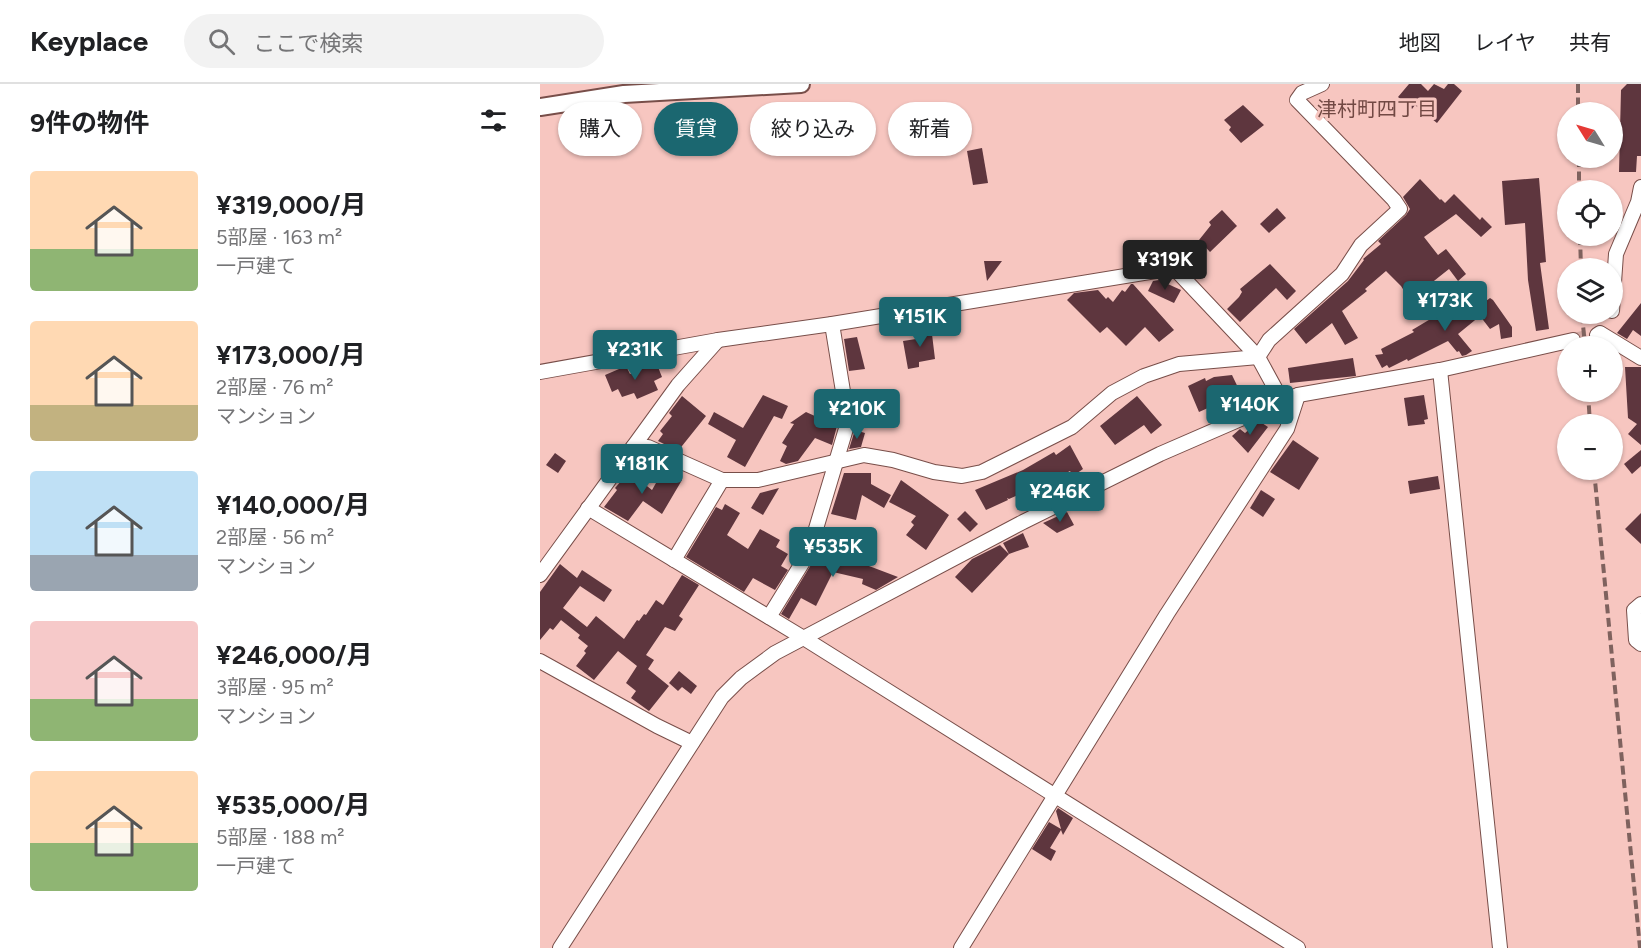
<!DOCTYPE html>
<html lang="ja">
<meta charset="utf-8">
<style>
body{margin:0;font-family:Figtree,"Noto Sans JP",sans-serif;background:#f2f2f2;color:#202124;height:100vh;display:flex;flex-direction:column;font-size:22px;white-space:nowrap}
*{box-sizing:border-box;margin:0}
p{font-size:20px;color:#757577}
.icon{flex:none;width:33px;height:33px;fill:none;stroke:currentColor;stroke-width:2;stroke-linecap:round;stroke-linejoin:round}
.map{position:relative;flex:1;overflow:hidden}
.panel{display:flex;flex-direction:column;background:#fff;width:540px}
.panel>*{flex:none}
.top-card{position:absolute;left:18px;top:18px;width:570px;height:54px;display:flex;gap:12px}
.needle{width:39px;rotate:307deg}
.controls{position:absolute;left:1017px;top:18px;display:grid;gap:12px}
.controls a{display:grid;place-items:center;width:66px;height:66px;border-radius:50%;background:#fff;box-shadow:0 2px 4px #0004;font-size:30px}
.price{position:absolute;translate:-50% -51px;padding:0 14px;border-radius:6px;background:#1b6770;color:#fff;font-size:20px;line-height:39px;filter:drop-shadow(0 2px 3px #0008)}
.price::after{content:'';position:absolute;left:50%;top:36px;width:18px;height:14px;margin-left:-9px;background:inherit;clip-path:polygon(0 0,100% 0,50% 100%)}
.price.current{background:#222;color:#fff}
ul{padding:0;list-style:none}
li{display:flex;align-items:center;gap:18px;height:150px;padding:0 30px}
li span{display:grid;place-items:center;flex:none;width:168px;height:120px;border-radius:6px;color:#555}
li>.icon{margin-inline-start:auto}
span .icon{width:72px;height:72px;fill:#fffc;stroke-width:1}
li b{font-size:26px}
h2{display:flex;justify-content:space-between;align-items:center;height:72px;padding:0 30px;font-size:26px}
.pill{padding:0 21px;border-radius:27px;background:#fff;box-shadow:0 2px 4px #0004;font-size:21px;line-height:54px}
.pill.current{background:#1b6770;color:#fff}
header{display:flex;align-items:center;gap:36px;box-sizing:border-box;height:84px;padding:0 30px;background:#fff;border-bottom:2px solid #e0e0e0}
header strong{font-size:28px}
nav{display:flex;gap:33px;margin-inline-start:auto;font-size:21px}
.search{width:420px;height:54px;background:#f2f2f2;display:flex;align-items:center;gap:15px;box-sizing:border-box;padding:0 21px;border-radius:33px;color:#757577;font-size:22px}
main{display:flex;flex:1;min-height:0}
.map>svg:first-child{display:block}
.building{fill:#5e363e}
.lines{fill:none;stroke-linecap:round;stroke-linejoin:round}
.minor-tunnel{stroke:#d2a7a2;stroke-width:14;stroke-dasharray:14 7;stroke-linecap:butt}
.minor-casing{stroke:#784e49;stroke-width:16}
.major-casing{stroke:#784e49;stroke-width:20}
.minor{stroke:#fff;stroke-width:14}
.major{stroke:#fff;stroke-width:16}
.rail{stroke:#7f625e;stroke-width:4;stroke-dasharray:9 4.5;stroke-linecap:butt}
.labels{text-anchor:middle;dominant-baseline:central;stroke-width:6;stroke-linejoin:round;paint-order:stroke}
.neighbourhood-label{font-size:20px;fill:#724944;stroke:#f7c6c0}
</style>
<header>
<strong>Keyplace</strong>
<div class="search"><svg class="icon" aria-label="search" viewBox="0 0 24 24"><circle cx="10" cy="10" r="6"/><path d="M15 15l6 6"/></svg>ここで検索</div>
<nav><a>地図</a><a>レイヤ</a><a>共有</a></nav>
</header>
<main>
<section class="panel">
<h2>9件の物件<svg class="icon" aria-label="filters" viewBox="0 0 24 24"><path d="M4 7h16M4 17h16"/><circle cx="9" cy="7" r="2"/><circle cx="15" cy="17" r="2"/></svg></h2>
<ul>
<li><span style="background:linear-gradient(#ffd9b3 65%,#8fb573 0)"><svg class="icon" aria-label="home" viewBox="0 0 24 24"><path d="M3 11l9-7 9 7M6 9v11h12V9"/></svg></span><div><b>¥319,000/月</b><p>5部屋 · 163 m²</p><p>一戸建て</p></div></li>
<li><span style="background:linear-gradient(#ffd9b3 70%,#c2b280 0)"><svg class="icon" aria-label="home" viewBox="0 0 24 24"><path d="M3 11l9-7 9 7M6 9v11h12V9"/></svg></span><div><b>¥173,000/月</b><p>2部屋 · 76 m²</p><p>マンション</p></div></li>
<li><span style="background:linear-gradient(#bfe0f5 70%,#9aa5b1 0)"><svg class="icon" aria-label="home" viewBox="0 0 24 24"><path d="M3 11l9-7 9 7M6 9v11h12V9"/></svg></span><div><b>¥140,000/月</b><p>2部屋 · 56 m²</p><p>マンション</p></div></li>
<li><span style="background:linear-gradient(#f6c9c9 65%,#8fb573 0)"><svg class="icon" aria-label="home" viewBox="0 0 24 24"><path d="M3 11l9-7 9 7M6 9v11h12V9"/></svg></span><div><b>¥246,000/月</b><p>3部屋 · 95 m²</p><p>マンション</p></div></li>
<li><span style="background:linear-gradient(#ffd9b3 60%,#8fb573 0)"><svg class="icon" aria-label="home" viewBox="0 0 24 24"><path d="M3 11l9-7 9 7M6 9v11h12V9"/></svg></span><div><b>¥535,000/月</b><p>5部屋 · 188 m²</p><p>一戸建て</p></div></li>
</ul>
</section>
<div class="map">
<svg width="1101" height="864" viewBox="0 0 1101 864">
<rect width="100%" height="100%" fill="#f7c6c0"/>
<g class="building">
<polygon points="869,0 881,0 888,7 894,0 904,5 908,0 914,0 922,7 897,39 875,21 872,25 858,13"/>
<polygon points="1087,0 1101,0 1101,72 1097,72 1096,88 1079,88 1081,6"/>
<polygon points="703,21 724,41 701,59 689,46 691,43 684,36"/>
<polygon points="442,64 448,99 433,101 427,67"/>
<polygon points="999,94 1006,178 1000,179 1009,245 996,247 988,196 985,139 965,141 962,97"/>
<polygon points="880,95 900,116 901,115 905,119 914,110 940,136 942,133 952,143 941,153 916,130 884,153 898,171 906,165 926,190 918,197 909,185 875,212 873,209 868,213 861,202 846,187 825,205 827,207 802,227 818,254 805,261 792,239 766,260 754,245 808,197 824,176 823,175 841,160 838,157 866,131 870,125 863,113"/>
<polygon points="737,124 746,134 729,149 720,140"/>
<polygon points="682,126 697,142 670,168 659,156 671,141 669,138"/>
<polygon points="444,177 462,177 447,197"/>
<polygon points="730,180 756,207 747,216 736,204 700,238 687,225 699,213 702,208 700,205"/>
<polygon points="619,196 641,206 634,219 608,207 613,197"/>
<polygon points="591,200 593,200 634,246 619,258 605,243 586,262 567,243 560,249 527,216 534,209 558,206 566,215 568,213 573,218 582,206 585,208"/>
<polygon points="933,210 942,220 950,214 953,216 972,243 972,253 961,255 959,240 950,245 940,232 918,250 932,267 926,271 922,272 919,267 917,268 908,257 868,277 867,275 849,284 847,281 842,284 835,271 843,270 841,265 874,248 872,246 909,224 913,228"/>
<polygon points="1101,219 1101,252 1093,246 1087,255 1077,249"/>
<polygon points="391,242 395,275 379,278 379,283 368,285 363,257 376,255 374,245"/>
<polygon points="317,253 325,285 309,287 304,255"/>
<polygon points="813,274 816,292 750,299 748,284"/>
<polygon points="116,278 122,293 114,297 118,306 97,315 94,309 82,313 78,305 72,308 65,291 86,282 90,290"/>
<polygon points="1085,283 1101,283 1101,361 1088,350 1097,340 1088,334"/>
<polygon points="692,291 704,316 691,321 688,315 659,328 648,302 665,294 666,297 674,293"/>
<polygon points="223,311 248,322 242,335 234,332 205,383 187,373 196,356 168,340 174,328 203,344"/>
<polygon points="884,311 888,335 884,336 885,340 868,342 864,314"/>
<polygon points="142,312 166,332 138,367 118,357 123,350 120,347 132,332 129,329"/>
<polygon points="597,312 622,341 611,350 604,341 575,361 560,342"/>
<polygon points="266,328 297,342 292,361 275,354 258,377 246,380 240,377 247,362 242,359 254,340 250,339"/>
<polygon points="719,337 728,343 708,369 692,352 700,345 705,349"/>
<polygon points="315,346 325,349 321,363 309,365"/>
<polygon points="753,356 779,374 759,406 730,388"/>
<polygon points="530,361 543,385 533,392 530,387 509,398 511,402 489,413 485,408 469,415 467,414 468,416 446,426 435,406 483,386 514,368 516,371"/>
<polygon points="1101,366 1101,382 1092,390 1084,380"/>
<polygon points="15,369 26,377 18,389 6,381"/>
<polygon points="124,385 142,396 122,430 103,417 88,437 64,423 77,406 75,404 89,388 112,406"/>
<polygon points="304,389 331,389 331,400 351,411 344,424 322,411 316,436 291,430"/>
<polygon points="898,392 900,405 870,410 868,397"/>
<polygon points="361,396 409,431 386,466 366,451 374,441 371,438 376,432 349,418"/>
<polygon points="239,404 223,431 211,424 220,409"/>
<polygon points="721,406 735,415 723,433 710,424"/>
<polygon points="185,420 200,429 187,451 208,465 220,445 240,456 236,463 248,470 241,482 248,486 235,506 213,494 204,508 146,473 176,423 182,426"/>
<polygon points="425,427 438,440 430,448 417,435"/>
<polygon points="527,428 534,441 517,449 503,439"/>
<polygon points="1101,429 1101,460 1085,445"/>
<polygon points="483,449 489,463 469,470 432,509 415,493 432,475 460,461 469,470 463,459"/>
<polygon points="280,466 329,482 358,493 336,506 322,500 323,495 293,488 276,522 261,514 249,535 241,530"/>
<polygon points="20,480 37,494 42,486 72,506 64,518 40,502 23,524 47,543 56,532 84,555 97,536 99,537 104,530 106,531 116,516 123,521 142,491 159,501 139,532 143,535 135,547 125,543 106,571 114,576 108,585 129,602 109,627 91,614 96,607 86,599 97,582 78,567 54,596 36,582 46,569 44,567 48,562 38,554 40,551 21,536 13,546 10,544 0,556 0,508"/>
<polygon points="139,587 157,602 151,610 142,603 138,607 129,599"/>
<polygon points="518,724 533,734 523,751 521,746 510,764 516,767 511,777 492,765 509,738 521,745 516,727"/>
</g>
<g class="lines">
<polyline class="minor-tunnel" points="1033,256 1057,251"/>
<g class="minor-casing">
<g id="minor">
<polyline points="1072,227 1076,170 1098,118 1101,103"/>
<polyline points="1057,251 1060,249 1101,274"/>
<polyline points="900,286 960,864"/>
<polyline points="0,288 178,256 292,240 634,184 718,273 742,317"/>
<polyline points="93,363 108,363 182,396 218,396 324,371 353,376 394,388 422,392 442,388 532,343 572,309 604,292 639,280 718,273 729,256 802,190 821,161 860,125 854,116 757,16 762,9 782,0"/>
<polyline points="48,424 262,553 758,864"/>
<polyline points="134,476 182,396"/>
<polyline points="0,491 138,301 178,256"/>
<polyline points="1101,520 1094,526 1096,556 1101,560"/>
<polyline points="229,533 269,468 308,338 292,240"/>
<polyline points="0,577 117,642 152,659"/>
<polyline points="20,864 182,613 201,594 235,569 483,438 620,370 742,317 758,311 900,286 1033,256"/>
<polyline points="421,864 627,530 747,345 758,311"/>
</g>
</g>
<g class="major-casing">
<polyline id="major" points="0,23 84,10 261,0"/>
</g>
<use href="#minor" class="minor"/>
<use href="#major" class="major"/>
<g class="rail">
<polyline points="1038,0 1038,28"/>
<polyline points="1039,74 1039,106"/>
<polyline points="1040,152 1041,184"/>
<polyline points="1042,230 1045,262"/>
<polyline points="1048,308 1050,340"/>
<polyline points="1054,386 1100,864"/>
</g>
</g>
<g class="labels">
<g class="neighbourhood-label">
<text x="837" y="25">津村町四丁目</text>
</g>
</g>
</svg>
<div class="controls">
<a><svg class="needle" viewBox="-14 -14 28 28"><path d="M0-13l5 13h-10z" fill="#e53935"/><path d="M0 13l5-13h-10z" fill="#757577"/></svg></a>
<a><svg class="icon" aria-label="locate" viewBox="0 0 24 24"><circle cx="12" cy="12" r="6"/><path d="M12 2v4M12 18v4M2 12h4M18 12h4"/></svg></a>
<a><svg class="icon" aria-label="layers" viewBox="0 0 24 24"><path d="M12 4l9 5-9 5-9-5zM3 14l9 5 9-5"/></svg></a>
<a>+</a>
<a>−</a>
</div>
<b class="price current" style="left:625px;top:207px">¥319K</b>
<b class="price" style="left:905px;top:248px">¥173K</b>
<b class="price" style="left:380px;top:264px">¥151K</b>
<b class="price" style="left:95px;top:297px">¥231K</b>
<b class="price" style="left:710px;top:352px">¥140K</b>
<b class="price" style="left:317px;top:356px">¥210K</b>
<b class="price" style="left:102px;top:411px">¥181K</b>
<b class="price" style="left:520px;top:439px">¥246K</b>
<b class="price" style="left:293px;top:494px">¥535K</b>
<div class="top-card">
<a class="pill">購入</a>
<a class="pill current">賃貸</a>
<a class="pill">絞り込み</a>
<a class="pill">新着</a>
</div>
</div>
</main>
